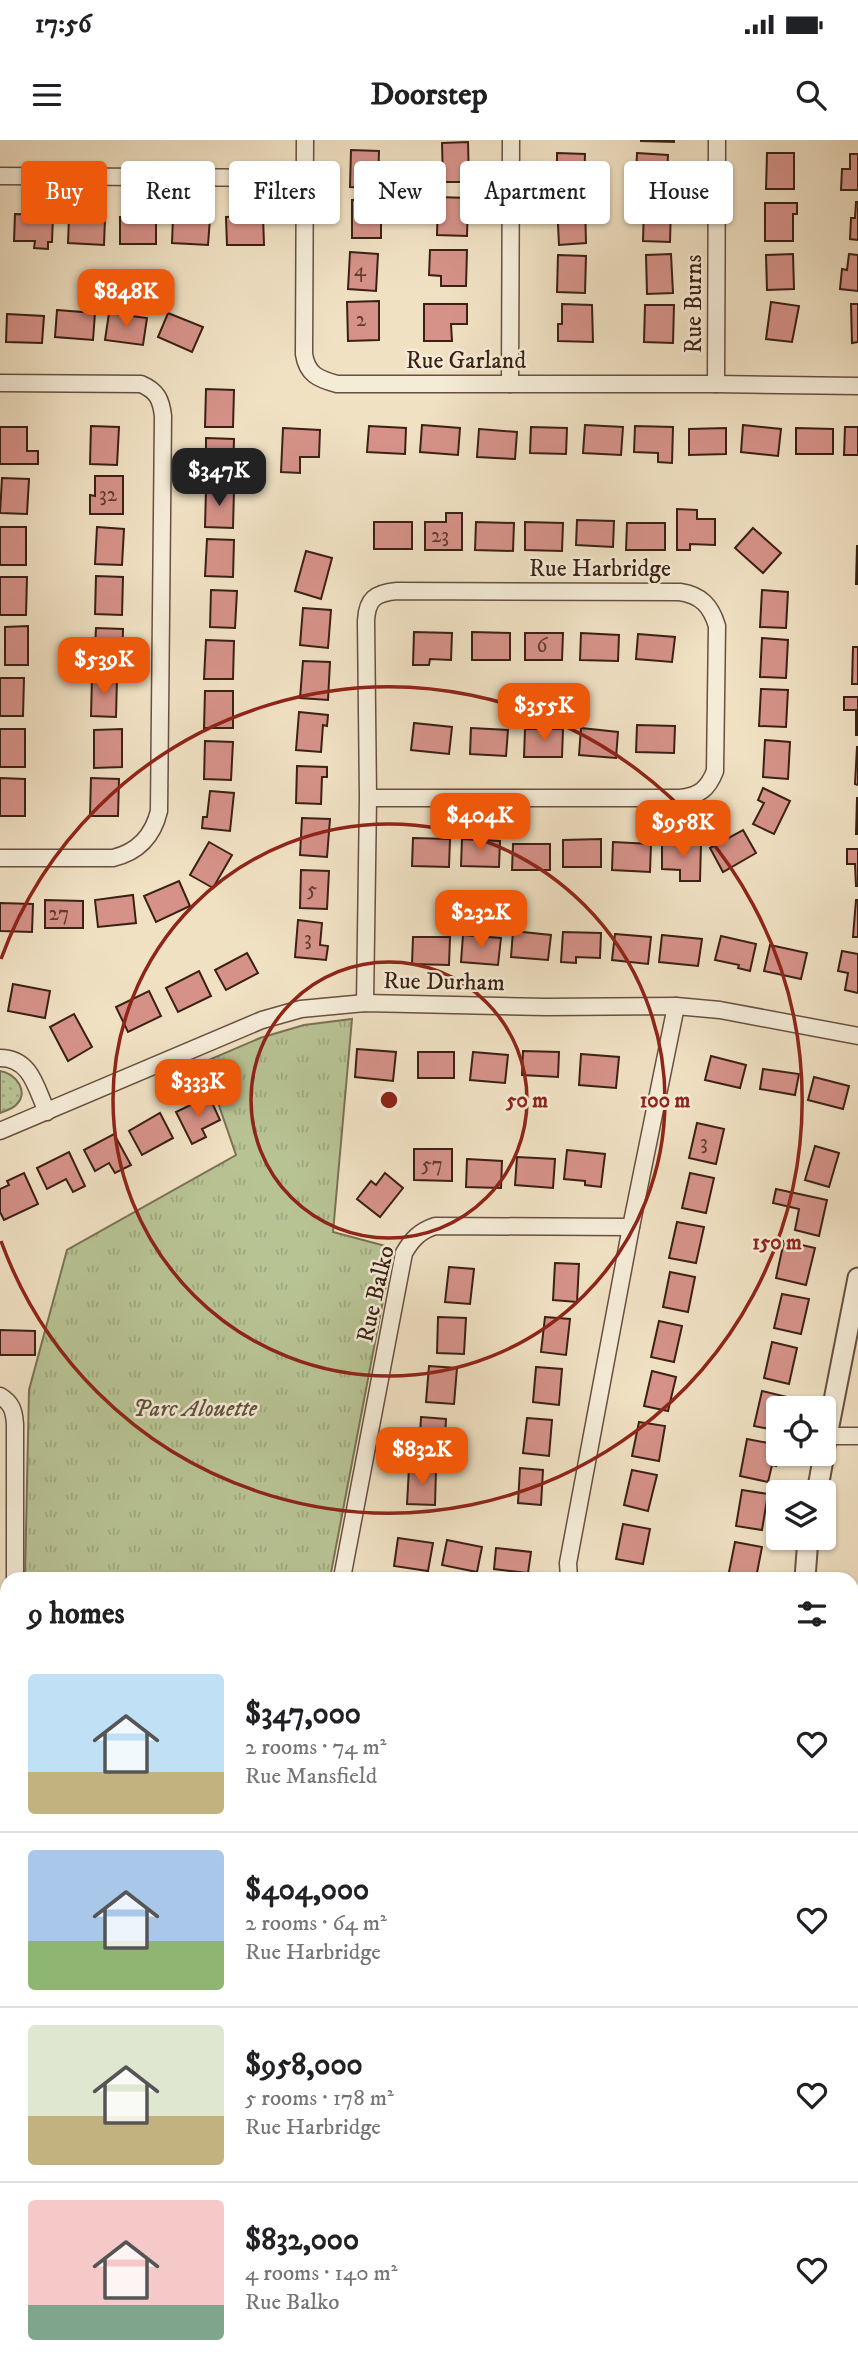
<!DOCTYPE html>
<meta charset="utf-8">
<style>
body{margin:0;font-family:"IM FELL DW Pica",serif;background:#f2f2f2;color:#202124;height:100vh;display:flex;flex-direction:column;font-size:26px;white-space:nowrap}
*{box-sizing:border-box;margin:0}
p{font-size:23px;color:#757577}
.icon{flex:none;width:38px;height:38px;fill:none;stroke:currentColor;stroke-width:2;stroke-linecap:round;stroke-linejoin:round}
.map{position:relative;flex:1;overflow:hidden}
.details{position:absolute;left:0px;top:1432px;width:859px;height:800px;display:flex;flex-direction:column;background:#fff;border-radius:21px 21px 0 0;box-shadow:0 2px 5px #0004}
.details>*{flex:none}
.hud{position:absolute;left:21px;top:21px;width:817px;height:63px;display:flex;gap:14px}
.tools{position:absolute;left:766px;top:1256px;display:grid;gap:14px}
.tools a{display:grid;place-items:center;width:70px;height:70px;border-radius:7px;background:#fff;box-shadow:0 2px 5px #0004;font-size:35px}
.price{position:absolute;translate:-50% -60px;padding:0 16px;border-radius:14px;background:#ea580c;color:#fff;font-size:23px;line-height:46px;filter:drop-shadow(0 2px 4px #0008)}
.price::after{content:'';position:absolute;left:50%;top:42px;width:21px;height:16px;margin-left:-10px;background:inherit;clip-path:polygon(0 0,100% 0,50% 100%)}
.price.on{background:#222;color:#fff}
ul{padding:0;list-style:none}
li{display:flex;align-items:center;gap:21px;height:175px;padding:0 28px}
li+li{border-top:2px solid #e0e0e0}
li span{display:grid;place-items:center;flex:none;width:196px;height:140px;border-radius:7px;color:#555}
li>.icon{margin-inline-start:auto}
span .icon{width:84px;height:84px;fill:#fffc;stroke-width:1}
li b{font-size:30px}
h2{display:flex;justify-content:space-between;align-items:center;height:84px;padding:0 28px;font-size:30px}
.tag{padding:0 24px;border-radius:7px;background:#fff;box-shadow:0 2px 5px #0004;font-size:24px;line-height:63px}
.tag.on{background:#ea580c;color:#fff}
.status{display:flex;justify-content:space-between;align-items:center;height:49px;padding:0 35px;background:#fff;direction:ltr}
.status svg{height:19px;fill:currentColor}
header{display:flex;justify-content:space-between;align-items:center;height:91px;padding:0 28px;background:#fff;font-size:32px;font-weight:800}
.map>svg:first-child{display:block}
.grass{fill:url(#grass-dots);stroke:#7a7254;stroke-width:2}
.park{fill:url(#park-tufts);stroke:#7a7254;stroke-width:2}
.building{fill:#d69289;stroke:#3b2015;stroke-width:2}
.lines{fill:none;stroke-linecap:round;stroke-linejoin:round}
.minor-casing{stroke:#685040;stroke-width:19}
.tertiary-casing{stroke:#685040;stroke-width:23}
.minor{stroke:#f5ecd8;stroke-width:16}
.tertiary{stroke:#f5ecd8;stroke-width:19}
.ring{fill:none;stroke:#8f2418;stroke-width:3.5}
.labels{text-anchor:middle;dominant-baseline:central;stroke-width:5;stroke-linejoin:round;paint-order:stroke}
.number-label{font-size:21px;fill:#623c32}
.street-label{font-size:24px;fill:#3b2015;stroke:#f5ecd8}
.park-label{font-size:24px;font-style:italic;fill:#60513b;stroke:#f5ecd8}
.centre{fill:#8f2418;stroke:#f5ecd8;stroke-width:3.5}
.ring-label{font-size:21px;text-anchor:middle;font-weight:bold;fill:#8f2418;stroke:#f5ecd8;stroke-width:5;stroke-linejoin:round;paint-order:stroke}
</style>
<div class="status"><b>17:56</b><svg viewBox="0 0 49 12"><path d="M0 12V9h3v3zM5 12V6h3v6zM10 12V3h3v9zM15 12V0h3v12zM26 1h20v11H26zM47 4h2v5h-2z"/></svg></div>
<header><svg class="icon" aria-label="menu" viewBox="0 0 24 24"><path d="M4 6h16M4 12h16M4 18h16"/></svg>Doorstep<svg class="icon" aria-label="search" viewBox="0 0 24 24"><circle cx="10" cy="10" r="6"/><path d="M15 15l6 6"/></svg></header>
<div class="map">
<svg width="858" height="2231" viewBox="0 0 858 2231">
<defs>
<pattern id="grass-dots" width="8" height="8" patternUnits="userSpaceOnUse" patternTransform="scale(1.75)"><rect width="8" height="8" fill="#b8c394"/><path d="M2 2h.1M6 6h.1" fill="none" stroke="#9fa77f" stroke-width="1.8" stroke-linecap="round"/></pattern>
<pattern id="park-tufts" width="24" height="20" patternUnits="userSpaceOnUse" patternTransform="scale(1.75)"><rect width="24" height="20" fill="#b8c394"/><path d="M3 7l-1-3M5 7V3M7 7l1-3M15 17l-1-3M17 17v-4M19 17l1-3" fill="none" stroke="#9fa77f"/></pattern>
</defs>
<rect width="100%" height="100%" fill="#f0e1c3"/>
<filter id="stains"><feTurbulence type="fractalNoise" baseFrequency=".00286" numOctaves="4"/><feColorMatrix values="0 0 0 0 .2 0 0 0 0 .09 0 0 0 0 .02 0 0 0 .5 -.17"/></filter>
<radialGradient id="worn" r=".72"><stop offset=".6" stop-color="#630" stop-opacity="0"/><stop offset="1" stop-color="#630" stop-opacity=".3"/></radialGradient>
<path class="grass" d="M 0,931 C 15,933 30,951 16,965 C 12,969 5,971 0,973 Z"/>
<polygon class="park" points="352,879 333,1092 393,1108 330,1438 25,1438 29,1250 67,1110 236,1015 204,922 260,898 304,885"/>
<g class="building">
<polygon points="641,0 674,0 674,2 641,1"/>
<polygon points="468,2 469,42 443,42 442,3"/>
<polygon points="351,10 379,11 378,48 350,47"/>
<polygon points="557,13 585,14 584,51 557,50"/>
<polygon points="637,13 668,15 666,52 642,51 643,38 636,38"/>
<polygon points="767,13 794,13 794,49 766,49"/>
<polygon points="850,14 858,14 858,50 841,50 842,29 850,29"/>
<polygon points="438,57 468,58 467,96 437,95"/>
<rect x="352" y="60" width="29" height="38"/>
<polygon points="856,62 858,62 858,100 850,99 851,78 855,78"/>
<polygon points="585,63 586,103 559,105 557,64"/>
<polygon points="765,63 797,63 797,74 793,74 793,101 765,101"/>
<polygon points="644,66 671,66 670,102 643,101"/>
<polygon points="15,74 53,75 52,102 48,102 48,109 34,108 35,101 14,101"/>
<polygon points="263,76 264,105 227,105 226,77"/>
<polygon points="69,77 105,78 104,105 68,103"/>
<rect x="120" y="77" width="36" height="27"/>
<polygon points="173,77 210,78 208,105 172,103"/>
<polygon points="430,110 467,110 466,146 441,146 441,136 429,135"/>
<polygon points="350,112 378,114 376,151 348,149"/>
<polygon points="671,114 673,153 647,154 646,115"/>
<polygon points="793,114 794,149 767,150 766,115"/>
<polygon points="849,114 858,115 858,151 840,149 842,129 847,130"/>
<polygon points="558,115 586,116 585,153 557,152"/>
<polygon points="379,161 379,200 348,201 347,162"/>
<polygon points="771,162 799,166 792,202 766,199"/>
<polygon points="424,164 467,164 467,184 451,184 452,201 424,201"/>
<polygon points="562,164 592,165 593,202 558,201 558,184 562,184"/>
<polygon points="851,164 858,164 858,202 852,203"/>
<polygon points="645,165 674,165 673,203 644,202"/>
<polygon points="57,170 95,173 93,200 55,197"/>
<polygon points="109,173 147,178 143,205 105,200"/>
<polygon points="168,173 203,187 192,212 158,197"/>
<polygon points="7,174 44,176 42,203 6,202"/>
<polygon points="206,249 234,250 233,287 205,287"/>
<polygon points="422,285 460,288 458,315 420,312"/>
<polygon points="585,285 623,287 621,315 583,313"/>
<polygon points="743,285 781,289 778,316 741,312"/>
<polygon points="91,286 119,287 117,325 90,324"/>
<polygon points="369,286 406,288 405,314 367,312"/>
<polygon points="635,286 673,287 672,323 658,322 658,313 634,312"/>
<polygon points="0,287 27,287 27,311 38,311 38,324 0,324"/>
<polygon points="531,287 567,288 566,314 530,313"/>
<polygon points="845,287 858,287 858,315 844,315"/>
<polygon points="283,288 320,290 319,317 300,317 300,333 281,332"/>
<polygon points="726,288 726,314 689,315 689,289"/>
<polygon points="796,288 833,289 833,314 796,314"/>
<polygon points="479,289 517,292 515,319 477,317"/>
<polygon points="206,298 234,299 233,336 206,336"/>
<polygon points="95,336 123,336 123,374 90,374 90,355 95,356"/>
<polygon points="2,338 29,339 27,374 0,373"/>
<polygon points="206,349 234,350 233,388 205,387"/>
<polygon points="677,369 697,370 697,379 715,379 715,405 690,404 690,410 677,410"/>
<polygon points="446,373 462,373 462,410 425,410 425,382 446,382"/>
<polygon points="577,380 614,381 613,407 576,405"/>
<rect x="374" y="382" width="38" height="27"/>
<polygon points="476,382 514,383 513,411 475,410"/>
<polygon points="525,382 563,383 562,411 525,410"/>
<polygon points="627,383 665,383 665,410 626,410"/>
<rect x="0" y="387" width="26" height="38"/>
<polygon points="97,387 124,389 122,425 95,424"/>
<polygon points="753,388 781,413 763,433 735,408"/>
<polygon points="207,399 234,400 233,437 205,436"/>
<polygon points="857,406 858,406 858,444 856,444"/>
<polygon points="306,411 332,418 321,459 295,451"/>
<polygon points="96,436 123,437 122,475 95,474"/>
<polygon points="0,437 27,437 26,475 0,475"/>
<polygon points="211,450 237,451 235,488 210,487"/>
<polygon points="762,450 788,452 786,488 760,487"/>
<polygon points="303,468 331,470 328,508 300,505"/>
<polygon points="28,486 28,525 5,525 5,487"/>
<polygon points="96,488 123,489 122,527 94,526"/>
<polygon points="414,492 452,493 451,520 430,519 429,525 413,525"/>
<polygon points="472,492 510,493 510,520 472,520"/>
<polygon points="525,493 563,493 562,520 525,520"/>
<polygon points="581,493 619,495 618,521 580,520"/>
<polygon points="638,494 675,497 672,522 636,519"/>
<polygon points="762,498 788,500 786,538 760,537"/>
<polygon points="206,500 234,501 233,539 204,539"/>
<polygon points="853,507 858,507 858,544 852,544"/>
<polygon points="303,521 330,522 328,560 300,558"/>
<polygon points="92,537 117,537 116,577 91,576"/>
<polygon points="0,538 24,538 23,576 0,576"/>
<polygon points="761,549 788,550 786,587 759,586"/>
<polygon points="205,551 233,551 233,588 204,588"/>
<polygon points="844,557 858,557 858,595 856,595 856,570 844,570"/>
<polygon points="299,572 328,575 327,586 323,585 321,612 296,610"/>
<polygon points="414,583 452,587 449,614 411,610"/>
<polygon points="637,585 675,586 674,613 636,612"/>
<polygon points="471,588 508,590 506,616 470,614"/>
<polygon points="581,588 618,592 616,618 579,615"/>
<rect x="0" y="589" width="25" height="38"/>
<polygon points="122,589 122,627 94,628 94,590"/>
<polygon points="525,589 563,589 562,617 524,617"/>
<polygon points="765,600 790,602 788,639 763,637"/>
<polygon points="205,601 233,602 231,640 204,639"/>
<polygon points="857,607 858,607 858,645 855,644"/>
<polygon points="297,626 327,627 327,637 322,637 321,664 296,663"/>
<polygon points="0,638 25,639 25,676 0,676"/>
<polygon points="91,638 119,639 118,676 90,676"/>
<polygon points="763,648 790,661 774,694 753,684 764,663 758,660"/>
<polygon points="210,651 234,653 230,691 202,688 203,677 207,677"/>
<polygon points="857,658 858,658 858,694 856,694"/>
<polygon points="302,678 330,679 327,717 300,715"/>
<polygon points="743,690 756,713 723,732 710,708"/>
<polygon points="413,698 450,699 449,727 412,726"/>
<polygon points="462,699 500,701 499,727 461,726"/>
<polygon points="601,699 601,727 563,727 563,700"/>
<polygon points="209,702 232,715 213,748 190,735"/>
<polygon points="613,702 651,704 650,732 612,730"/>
<polygon points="662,703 701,704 700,741 680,741 680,730 662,729"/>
<polygon points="513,704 550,704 550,730 512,730"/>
<polygon points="847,709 858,709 858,746 856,746 855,724 847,724"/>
<polygon points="301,730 329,731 327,769 300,768"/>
<polygon points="179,741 190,766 156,782 144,756"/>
<polygon points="133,755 136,783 98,787 95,760"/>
<polygon points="45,760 83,761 83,788 45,788"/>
<polygon points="856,760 858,760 858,797 853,797"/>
<polygon points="0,763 33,764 32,792 0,791"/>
<polygon points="298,780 322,783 320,805 328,806 326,820 295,817"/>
<polygon points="513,791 551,795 548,820 511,817"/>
<polygon points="563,792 601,793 600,818 576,817 576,823 561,822"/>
<polygon points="615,794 651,797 648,824 612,820"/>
<polygon points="463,795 501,798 498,825 461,822"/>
<polygon points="662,795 702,799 698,826 659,822"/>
<polygon points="721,796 756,804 750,831 738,828 739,825 715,820"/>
<polygon points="413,797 450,797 449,825 412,824"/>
<polygon points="770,805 807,813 801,839 764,831"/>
<polygon points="842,811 858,814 858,853 845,850 848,833 838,831"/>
<polygon points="247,813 258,833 226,850 215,830"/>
<polygon points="199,831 211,856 178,872 166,848"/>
<polygon points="13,844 50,851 45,878 8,871"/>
<polygon points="149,851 161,876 128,892 116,867"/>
<polygon points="74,874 92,907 68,921 50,887"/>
<polygon points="357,909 396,912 393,941 355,937"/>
<polygon points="523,911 559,912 558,937 522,935"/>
<rect x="418" y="912" width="36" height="26"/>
<polygon points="473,912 508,915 505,943 470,940"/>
<polygon points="581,914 619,917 616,948 579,945"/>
<polygon points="711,916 746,925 740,948 705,940"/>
<polygon points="763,929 799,934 795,955 760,949"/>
<polygon points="814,937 849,946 843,969 808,960"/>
<polygon points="209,956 220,980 202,989 206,997 192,1004 176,972"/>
<polygon points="160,973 173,998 142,1015 129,991"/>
<polygon points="697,983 724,989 716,1024 689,1018"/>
<polygon points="114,994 131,1025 115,1033 109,1023 95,1031 84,1010"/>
<polygon points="815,1006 839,1013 829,1047 805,1040"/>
<polygon points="414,1009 452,1009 452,1041 414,1040"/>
<polygon points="567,1010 605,1014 601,1047 585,1045 585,1041 564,1039"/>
<polygon points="69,1012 85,1046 73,1052 66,1039 47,1049 37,1028"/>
<polygon points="517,1017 555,1019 553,1048 515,1045"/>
<polygon points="467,1019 502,1021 501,1048 466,1047"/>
<polygon points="24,1033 38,1064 4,1080 0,1072 0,1049 9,1045 7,1041"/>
<polygon points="385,1033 403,1048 380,1077 357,1059 371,1041 376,1045"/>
<polygon points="690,1033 714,1038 706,1073 682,1068"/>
<polygon points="776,1049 827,1060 819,1096 795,1090 799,1069 773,1063"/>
<polygon points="677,1082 704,1087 696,1123 669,1118"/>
<polygon points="784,1101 815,1108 806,1145 776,1138"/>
<polygon points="555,1123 579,1124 577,1162 553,1160"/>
<polygon points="449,1127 474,1129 470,1164 445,1162"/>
<polygon points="670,1132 695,1137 688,1172 663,1167"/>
<polygon points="782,1154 809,1159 801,1194 774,1188"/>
<polygon points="438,1177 466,1178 464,1214 437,1213"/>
<polygon points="545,1177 570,1179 566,1215 541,1212"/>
<polygon points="659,1181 682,1186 674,1222 651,1217"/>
<polygon points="0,1190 35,1191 35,1215 0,1215"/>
<polygon points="772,1202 797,1208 789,1244 764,1238"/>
<polygon points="429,1226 457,1228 454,1264 426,1262"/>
<polygon points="536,1227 562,1229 559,1265 533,1262"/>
<polygon points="652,1231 676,1237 668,1271 644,1266"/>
<polygon points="762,1251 787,1257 785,1269 779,1269 779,1291 754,1286"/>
<polygon points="421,1277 446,1279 444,1315 419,1314"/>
<polygon points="527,1278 552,1280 549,1316 523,1313"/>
<polygon points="639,1282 665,1286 659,1321 632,1316"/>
<polygon points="747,1299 779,1305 776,1326 772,1325 768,1342 740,1336"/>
<polygon points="409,1328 436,1329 435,1365 407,1364"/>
<polygon points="520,1328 543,1330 541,1365 518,1363"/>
<polygon points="632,1330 657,1335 648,1371 624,1365"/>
<polygon points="742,1350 768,1354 762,1390 736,1386"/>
<polygon points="623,1384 650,1389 643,1424 616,1419"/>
<polygon points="398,1398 433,1403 428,1431 394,1426"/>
<polygon points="447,1400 482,1407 477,1432 442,1425"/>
<polygon points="735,1402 762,1407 756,1438 728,1437"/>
<polygon points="496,1408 531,1412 528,1433 494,1429"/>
<polygon points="856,1453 858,1453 858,1488 855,1488"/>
<polygon points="857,1501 858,1501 858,1539 855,1539"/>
<rect x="0" y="1510" width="7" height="27"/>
<rect x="0" y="1620" width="7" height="28"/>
<polygon points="858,1666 858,1690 853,1689 854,1671 858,1671"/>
<polygon points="856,1704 858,1704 858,1740 855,1740"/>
<polygon points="854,1755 858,1755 858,1791 853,1791"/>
<polygon points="855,1804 858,1804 858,1840 853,1839"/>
<rect x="852" y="1855" width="6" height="35"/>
<rect x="852" y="1906" width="6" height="36"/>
<polygon points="852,2092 858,2094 858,2133 852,2132"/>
<polygon points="122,2224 283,2224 282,2229"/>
<polygon points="371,2224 528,2224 528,2229 367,2231"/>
</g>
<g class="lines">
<g class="minor-casing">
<g id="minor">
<path d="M 305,0 L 304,214 C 307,234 318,239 337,244 L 716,244 L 858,246"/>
<polyline points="0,36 304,38"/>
<path d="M 0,243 L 141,244 C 157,251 161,259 163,276 L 159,671 C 153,696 138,712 113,718 L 0,718"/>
<polyline points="510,244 511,0"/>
<polyline points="716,244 717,0"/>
<path d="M 365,863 L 368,658 L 366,481 C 367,459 375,453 397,451 L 680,452 C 701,455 711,466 717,486 L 715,631 C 708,649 699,656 680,658 L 368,658"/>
<path d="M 0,918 C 31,918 36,948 47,972"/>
<polyline points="0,991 262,880 301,869 365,863 546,867 676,866 720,870 858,896"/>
<path d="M 0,1256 C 12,1263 14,1271 15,1284 L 15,1438"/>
<polyline points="827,1296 858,1296"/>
<path d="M 342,1438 L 404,1113 C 412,1099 420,1091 435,1086 L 631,1087"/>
<polyline points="569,1438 568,1423 631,1087 676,866"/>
<polyline points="0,1467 7,1462"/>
<polyline points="0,1681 7,1684"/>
<polyline points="0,1891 7,1891"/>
<polyline points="852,2046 858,2046"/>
<polyline points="0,2113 7,2112"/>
</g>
</g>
<g class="tertiary-casing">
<g id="tertiary">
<polyline points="824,1311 858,1138"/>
<polyline points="817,1353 824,1314"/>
<polyline points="805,1438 808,1398"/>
<polyline points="697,2224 697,2231"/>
</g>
</g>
<use href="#minor" class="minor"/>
<use href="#tertiary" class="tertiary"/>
</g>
<g class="ring">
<circle cx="389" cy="960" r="138"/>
<circle cx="389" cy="960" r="276"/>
<path d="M1 819A413 413 0 1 1 1 1101"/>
</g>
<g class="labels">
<g class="number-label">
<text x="360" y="130">4</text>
<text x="361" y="180">2</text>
<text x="108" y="355">32</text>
<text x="440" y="396">23</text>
<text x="542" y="506">6</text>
<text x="312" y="750">5</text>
<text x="59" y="774">27</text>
<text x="308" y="799">3</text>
<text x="704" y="1003">3</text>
<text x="432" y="1025">57</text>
</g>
<g class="street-label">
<text transform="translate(694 164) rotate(-90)">Rue Burns</text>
<text x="466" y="221">Rue Garland</text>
<text x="600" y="429">Rue Harbridge</text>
<text transform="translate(444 842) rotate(1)">Rue Durham</text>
<text transform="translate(376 1154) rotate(-77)">Rue Balko</text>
</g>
<g class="park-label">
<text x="195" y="1269">Parc Alouette</text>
</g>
</g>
<circle cx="389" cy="960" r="10" class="centre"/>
<g class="ring-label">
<text x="527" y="967">50 m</text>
<text x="665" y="967">100 m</text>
<text x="777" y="1109">150 m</text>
</g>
<rect width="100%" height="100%" filter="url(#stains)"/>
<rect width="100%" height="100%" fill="url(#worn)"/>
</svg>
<div class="tools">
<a><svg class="icon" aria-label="locate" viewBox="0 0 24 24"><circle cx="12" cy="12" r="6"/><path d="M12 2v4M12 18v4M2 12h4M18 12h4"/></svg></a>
<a><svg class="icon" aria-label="layers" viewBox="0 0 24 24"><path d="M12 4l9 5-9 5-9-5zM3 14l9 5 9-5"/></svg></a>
</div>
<b class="price" style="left:126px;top:189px">$848K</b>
<b class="price on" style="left:219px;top:368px">$347K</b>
<b class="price" style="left:104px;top:557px">$539K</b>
<b class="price" style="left:544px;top:603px">$355K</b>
<b class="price" style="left:480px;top:713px">$404K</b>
<b class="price" style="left:683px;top:720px">$958K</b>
<b class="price" style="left:481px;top:810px">$232K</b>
<b class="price" style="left:198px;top:979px">$333K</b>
<b class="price" style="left:422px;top:1347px">$832K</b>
<div class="hud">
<a class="tag on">Buy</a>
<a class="tag">Rent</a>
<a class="tag">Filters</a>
<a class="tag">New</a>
<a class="tag">Apartment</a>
<a class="tag">House</a>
</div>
<section class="details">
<h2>9 homes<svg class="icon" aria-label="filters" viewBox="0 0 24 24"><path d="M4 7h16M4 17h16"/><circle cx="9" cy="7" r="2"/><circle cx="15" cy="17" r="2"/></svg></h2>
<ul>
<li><span style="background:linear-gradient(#bfe0f5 70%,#c2b280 0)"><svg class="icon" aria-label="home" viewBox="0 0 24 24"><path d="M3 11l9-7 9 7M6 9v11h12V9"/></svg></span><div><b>$347,000</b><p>2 rooms · 74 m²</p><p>Rue Mansfield</p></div><svg class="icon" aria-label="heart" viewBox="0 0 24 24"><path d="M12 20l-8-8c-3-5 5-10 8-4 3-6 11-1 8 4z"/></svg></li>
<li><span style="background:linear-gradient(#a9c7e8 65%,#8fb573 0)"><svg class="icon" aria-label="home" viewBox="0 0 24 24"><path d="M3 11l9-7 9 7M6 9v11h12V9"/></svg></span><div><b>$404,000</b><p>2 rooms · 64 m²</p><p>Rue Harbridge</p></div><svg class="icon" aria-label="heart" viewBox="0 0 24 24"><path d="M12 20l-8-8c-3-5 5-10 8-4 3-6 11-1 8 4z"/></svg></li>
<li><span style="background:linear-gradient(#dfe7d0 65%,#c2b280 0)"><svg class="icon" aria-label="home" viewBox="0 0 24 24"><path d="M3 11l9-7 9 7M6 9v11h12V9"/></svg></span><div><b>$958,000</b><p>5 rooms · 178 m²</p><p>Rue Harbridge</p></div><svg class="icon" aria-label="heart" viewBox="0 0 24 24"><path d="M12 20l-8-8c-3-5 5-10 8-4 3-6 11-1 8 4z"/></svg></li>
<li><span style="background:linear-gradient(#f6c9c9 75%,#7fa58c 0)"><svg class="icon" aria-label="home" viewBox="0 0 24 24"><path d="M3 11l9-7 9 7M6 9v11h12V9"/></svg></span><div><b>$832,000</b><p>4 rooms · 140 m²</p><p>Rue Balko</p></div><svg class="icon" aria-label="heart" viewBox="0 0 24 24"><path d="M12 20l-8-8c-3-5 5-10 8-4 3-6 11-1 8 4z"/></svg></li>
</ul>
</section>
</div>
